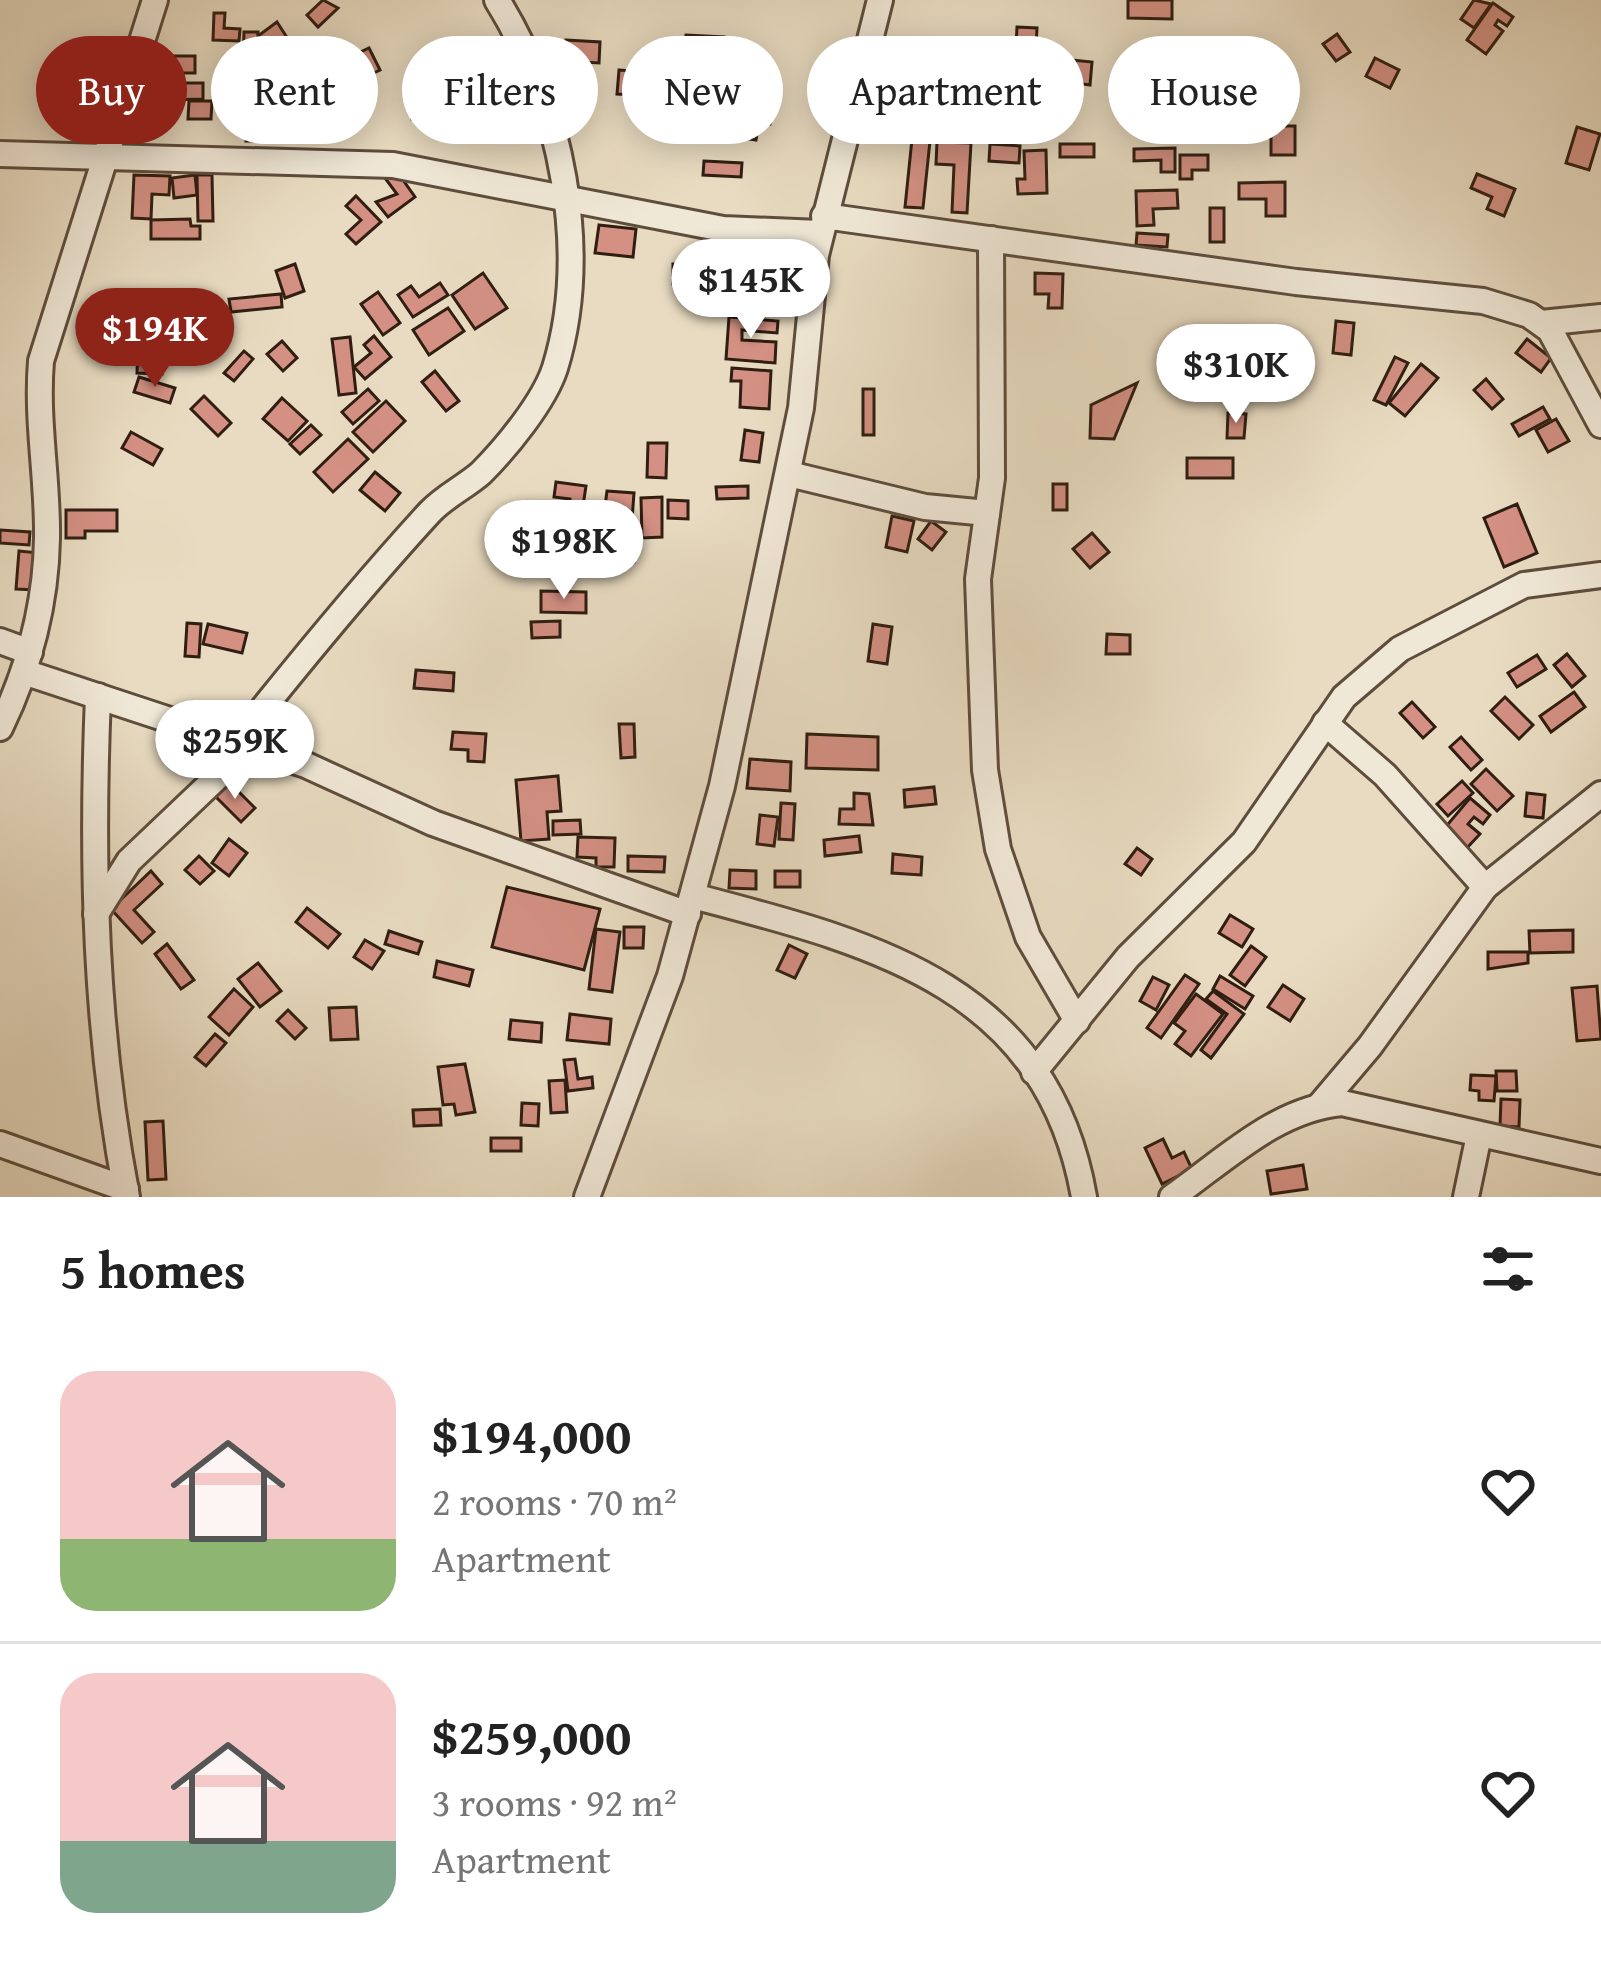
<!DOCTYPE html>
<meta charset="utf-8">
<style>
body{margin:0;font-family:"Gentium Book Plus",serif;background:#f6f6f6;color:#222;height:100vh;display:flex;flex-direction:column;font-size:45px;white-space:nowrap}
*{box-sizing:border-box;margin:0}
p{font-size:39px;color:#767676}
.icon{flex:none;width:66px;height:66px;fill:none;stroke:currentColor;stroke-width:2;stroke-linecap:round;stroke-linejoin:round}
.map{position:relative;height:1197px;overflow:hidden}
.panel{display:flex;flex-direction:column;background:#fff;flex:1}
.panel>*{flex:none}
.banner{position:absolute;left:36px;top:36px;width:1530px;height:108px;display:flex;gap:24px}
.price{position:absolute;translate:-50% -102px;padding:0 27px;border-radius:42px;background:#fff;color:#222;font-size:39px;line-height:78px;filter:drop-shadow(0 3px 6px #0008)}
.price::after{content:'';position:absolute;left:50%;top:72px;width:36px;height:27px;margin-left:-18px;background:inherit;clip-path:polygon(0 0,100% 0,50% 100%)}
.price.on{background:#8f2418;color:#fff}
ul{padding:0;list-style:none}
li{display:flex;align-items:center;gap:36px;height:300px;padding:0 60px}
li+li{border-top:3px solid #e0e0e0}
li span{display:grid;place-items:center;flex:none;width:336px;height:240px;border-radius:36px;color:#555}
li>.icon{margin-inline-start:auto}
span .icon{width:144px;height:144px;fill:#fffc;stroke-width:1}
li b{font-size:51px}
h2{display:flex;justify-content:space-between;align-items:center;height:144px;padding:0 60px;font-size:51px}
.pill{padding:0 42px;border-radius:54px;background:#fff;box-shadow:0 6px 30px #0003;font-size:42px;line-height:108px}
.pill.on{background:#8f2418;color:#fff}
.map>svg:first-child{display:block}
.building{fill:#d39083;stroke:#301e11;stroke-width:3}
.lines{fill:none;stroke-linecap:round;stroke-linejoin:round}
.street-casing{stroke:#5e4d3d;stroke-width:30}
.street{stroke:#f0e8d7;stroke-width:24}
</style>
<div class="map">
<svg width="1601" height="1197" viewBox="0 0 1601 1197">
<rect width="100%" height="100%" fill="#e8dbc1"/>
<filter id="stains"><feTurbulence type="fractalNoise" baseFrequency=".00167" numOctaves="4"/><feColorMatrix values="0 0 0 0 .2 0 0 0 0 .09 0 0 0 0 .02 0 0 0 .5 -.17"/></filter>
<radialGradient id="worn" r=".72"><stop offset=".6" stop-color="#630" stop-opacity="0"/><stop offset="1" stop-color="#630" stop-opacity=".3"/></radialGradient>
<g class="building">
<polygon points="323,0 338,8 318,27 307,15"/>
<polygon points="1128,0 1172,0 1172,19 1128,18"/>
<polygon points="1474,0 1491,4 1474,28 1461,19"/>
<polygon points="1493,3 1513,17 1507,26 1498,20 1495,25 1503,31 1486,54 1467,40"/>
<polygon points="214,13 225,13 224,28 240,29 239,41 213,40"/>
<polygon points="277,22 288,39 270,52 258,36"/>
<polygon points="1017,27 1037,28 1036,47 1016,46"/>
<polygon points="244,32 258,32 257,62 243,61"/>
<polygon points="1337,34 1350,52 1336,61 1323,44"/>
<polygon points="686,35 724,37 723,50 685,48"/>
<polygon points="566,40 600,42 599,63 566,61"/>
<polygon points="369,48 380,70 337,90 327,68"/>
<polygon points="1142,50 1171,51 1170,66 1142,65"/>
<polygon points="166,56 195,56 195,73 180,73 180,83 203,83 203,99 166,100"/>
<polygon points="1375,58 1399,70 1390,88 1366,76"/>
<polygon points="1062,59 1092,62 1090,85 1076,83 1077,73 1061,71"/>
<polygon points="619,70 658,73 656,96 617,94"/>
<polygon points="255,78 283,78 283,90 272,90 272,97 255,97"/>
<polygon points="302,79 329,80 327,103 302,102"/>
<polygon points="1180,84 1219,85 1218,97 1180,96"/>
<polygon points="288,92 300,92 300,103 312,103 312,135 287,134"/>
<polygon points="741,100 773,104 770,124 759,122 756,140 736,137"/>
<polygon points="189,101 212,101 211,119 188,119"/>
<polygon points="246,101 285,101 285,137 273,137 273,116 246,116"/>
<polygon points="413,101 444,103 442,120 412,119"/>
<polygon points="1197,102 1227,103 1226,119 1196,118"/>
<polygon points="491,106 507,107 506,133 490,132"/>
<rect x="246" y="124" width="26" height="17"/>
<rect x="1271" y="126" width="24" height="29"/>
<polygon points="1577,127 1600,134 1589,170 1566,163"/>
<polygon points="912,139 930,141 923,208 905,207"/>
<polygon points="937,142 971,143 967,213 952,212 954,165 936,164"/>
<polygon points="990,144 1020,146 1019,163 989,161"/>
<rect x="1060" y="144" width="34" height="13"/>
<polygon points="1175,148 1175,172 1161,172 1161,160 1134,161 1134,149"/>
<polygon points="1046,150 1047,193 1018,194 1017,179 1025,179 1024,151"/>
<polygon points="1180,155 1208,155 1208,170 1192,170 1192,179 1180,179"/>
<polygon points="704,161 742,163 741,177 703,175"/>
<polygon points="393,166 415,197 388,217 376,202 397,194 382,174"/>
<polygon points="1477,174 1515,189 1504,216 1487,209 1492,197 1471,188"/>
<polygon points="134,175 170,176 169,195 152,194 151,219 132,218"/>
<polygon points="195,175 197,195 174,198 172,178"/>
<polygon points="197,175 212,175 213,221 198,221"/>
<polygon points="1285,182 1285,216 1266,216 1266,199 1239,199 1239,183"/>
<polygon points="1177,190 1178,208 1153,209 1154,225 1137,226 1136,191"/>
<polygon points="356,196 381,222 356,244 346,234 361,220 346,206"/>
<rect x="1210" y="208" width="14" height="34"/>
<polygon points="190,219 191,226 200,226 200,239 151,239 151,220"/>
<polygon points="599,225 636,229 633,257 595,253"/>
<polygon points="1137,233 1168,235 1167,247 1136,245"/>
<polygon points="295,264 304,291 285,298 276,271"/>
<polygon points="673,264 725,264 725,312 704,312 704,284 673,284"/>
<polygon points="483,273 507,308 475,329 452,295"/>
<polygon points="1035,273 1063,274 1062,308 1048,308 1049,294 1035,294"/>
<polygon points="440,283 448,295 413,317 398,295 411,286 419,297"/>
<polygon points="378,292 400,323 383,335 361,304"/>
<polygon points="281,294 282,307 231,312 229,299"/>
<polygon points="448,308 464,331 429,355 413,330"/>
<polygon points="729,317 778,321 777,333 742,330 742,340 776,342 775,363 726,359"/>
<polygon points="1336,321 1354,323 1351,355 1333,353"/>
<polygon points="374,336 391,357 365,379 354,367 371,353 364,345"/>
<polygon points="350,337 356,393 339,395 332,339"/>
<polygon points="1527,339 1551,358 1541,372 1516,353"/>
<polygon points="282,341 297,358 283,371 267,354"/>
<polygon points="138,345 163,347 162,374 137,373"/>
<polygon points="244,351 253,359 234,381 224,373"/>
<polygon points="1395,357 1408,363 1386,405 1374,400"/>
<polygon points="1421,364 1438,378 1405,416 1389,403"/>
<polygon points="732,368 771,371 769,409 740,407 741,381 731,381"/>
<polygon points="435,371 459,401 446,411 422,382"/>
<polygon points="139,377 175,388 170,403 134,392"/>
<polygon points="1486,379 1503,399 1492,409 1474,390"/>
<polygon points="1137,383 1114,439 1090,438 1091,405"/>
<polygon points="368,389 379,401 353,424 342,412"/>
<rect x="863" y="389" width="11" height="46"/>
<polygon points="204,396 231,423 218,436 191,409"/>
<polygon points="282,398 307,421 288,441 263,419"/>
<polygon points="386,401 405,421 373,452 353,432"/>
<polygon points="1543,407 1550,419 1519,436 1512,424"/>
<polygon points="1228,413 1246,414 1244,438 1227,438"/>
<polygon points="1556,419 1569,441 1548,452 1536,430"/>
<polygon points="311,425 321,435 300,454 290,444"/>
<polygon points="745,430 763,433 759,462 741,460"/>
<polygon points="131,432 162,449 153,465 122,448"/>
<polygon points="348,439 368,459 333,492 314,472"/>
<polygon points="648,443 667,443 666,478 647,477"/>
<rect x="1187" y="458" width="46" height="20"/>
<polygon points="375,472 400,493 385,511 360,490"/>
<polygon points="556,482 586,486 581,519 567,517 570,499 554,497"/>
<rect x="1053" y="484" width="14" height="26"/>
<polygon points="748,486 748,498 717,499 716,487"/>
<polygon points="607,491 634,493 632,520 617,519 619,507 605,506"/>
<polygon points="662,497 662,537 642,538 641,498"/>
<polygon points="668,500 688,501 688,519 668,518"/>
<polygon points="1517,504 1537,553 1504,567 1484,518"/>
<polygon points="66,510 117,510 117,531 85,531 85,538 66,538"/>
<polygon points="892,516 914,521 907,552 886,547"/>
<polygon points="931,521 946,532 932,550 918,539"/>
<polygon points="541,528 577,531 574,557 538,553"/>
<polygon points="0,530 30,532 29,545 0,543"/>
<polygon points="589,532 606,532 605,545 635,547 634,562 587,560"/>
<polygon points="1092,533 1109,552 1090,568 1073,549"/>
<polygon points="19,551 39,553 36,590 16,589"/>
<polygon points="541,591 586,592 586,613 541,612"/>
<polygon points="560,621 560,637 532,638 531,622"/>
<polygon points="187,623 201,624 199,657 185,656"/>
<polygon points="208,624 247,633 242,653 203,644"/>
<polygon points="873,624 892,627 887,664 868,661"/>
<polygon points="1107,634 1130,635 1130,654 1106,654"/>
<polygon points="1567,654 1585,676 1572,687 1554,665"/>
<polygon points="1537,655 1546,669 1517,687 1508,673"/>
<polygon points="416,670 454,673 453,691 414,688"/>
<polygon points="1574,692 1585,707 1551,732 1540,716"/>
<polygon points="1505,697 1533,725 1519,739 1491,711"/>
<polygon points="1412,702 1435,727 1423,738 1400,713"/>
<polygon points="619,724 634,724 635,757 621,758"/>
<polygon points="453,732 486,734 484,762 468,761 468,750 451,749"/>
<polygon points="807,734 878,737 878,770 806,768"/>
<polygon points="1461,737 1482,760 1471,770 1450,747"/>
<polygon points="750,759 791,762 790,791 747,788"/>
<polygon points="1486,769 1513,796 1497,811 1471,784"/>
<polygon points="558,776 561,811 547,812 549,839 521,841 516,780"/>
<polygon points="1462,781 1473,793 1448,816 1437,804"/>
<polygon points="229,782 255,808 241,822 215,796"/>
<polygon points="934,787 936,804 905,807 904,790"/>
<polygon points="854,793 869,794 873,825 839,824 840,809 854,809"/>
<polygon points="1527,793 1545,795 1543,818 1525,816"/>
<polygon points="1470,798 1490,815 1483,824 1474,817 1468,824 1480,834 1466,849 1443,830"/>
<polygon points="781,803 795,804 793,840 779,839"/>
<polygon points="760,815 778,817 774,846 757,844"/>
<polygon points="580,820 581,834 553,835 553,821"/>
<polygon points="859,836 861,852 825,856 824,840"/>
<polygon points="578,837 615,838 614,867 596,867 596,858 577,857"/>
<polygon points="229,839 247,853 229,876 212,863"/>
<polygon points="1137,848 1152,859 1141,875 1125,864"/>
<polygon points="893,854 922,857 921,875 892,873"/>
<polygon points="199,856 214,871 200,884 185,870"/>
<polygon points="628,856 665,857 664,872 628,871"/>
<polygon points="730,870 756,871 756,889 729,888"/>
<polygon points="151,871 162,884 134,910 154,932 142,943 111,909"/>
<rect x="775" y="871" width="25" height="16"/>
<polygon points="507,887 600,909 584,970 492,947"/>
<polygon points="307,908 340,934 328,948 296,922"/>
<polygon points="1230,915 1253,929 1242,947 1219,933"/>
<polygon points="624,927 644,927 643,948 624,948"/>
<polygon points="596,929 620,932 612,992 589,989"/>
<polygon points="1573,930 1573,952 1530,953 1529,931"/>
<polygon points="389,931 422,942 418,954 385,944"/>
<polygon points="365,940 384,951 372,969 354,957"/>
<polygon points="167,944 194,980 181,989 155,954"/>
<polygon points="789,945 807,954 795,978 777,970"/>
<polygon points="1251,946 1266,957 1245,986 1230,975"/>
<polygon points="1488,952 1528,952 1528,963 1488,969"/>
<polygon points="437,961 473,970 469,986 434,977"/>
<polygon points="258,963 281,991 260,1007 238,979"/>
<polygon points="1185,975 1199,984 1161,1038 1147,1028"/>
<polygon points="1220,976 1253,996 1245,1009 1213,989"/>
<polygon points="1153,977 1169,985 1156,1010 1140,1001"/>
<polygon points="1283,985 1304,999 1290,1021 1268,1007"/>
<polygon points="1597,986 1601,1039 1577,1041 1572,988"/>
<polygon points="234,989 253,1007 229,1035 209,1017"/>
<polygon points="1213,991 1244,1014 1211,1058 1201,1050 1227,1014 1206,999"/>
<polygon points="1196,994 1223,1014 1191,1056 1175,1044 1185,1031 1174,1023"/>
<polygon points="356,1007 358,1039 331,1040 329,1008"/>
<polygon points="288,1010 306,1028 295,1039 277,1021"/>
<polygon points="570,1014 611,1019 609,1044 567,1040"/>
<polygon points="511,1020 542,1023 541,1042 509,1039"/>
<polygon points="215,1034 226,1043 206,1066 195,1057"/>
<polygon points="575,1059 578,1079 592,1077 593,1088 568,1091 564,1060"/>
<polygon points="465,1064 475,1112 456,1115 454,1104 443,1105 438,1067"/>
<polygon points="1496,1071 1516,1071 1517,1091 1497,1091"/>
<polygon points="1471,1075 1496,1076 1494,1101 1479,1100 1479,1091 1470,1090"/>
<polygon points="565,1080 567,1112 551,1113 549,1081"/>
<polygon points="1501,1099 1520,1100 1519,1127 1500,1126"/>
<polygon points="522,1103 539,1104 538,1126 521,1125"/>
<polygon points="440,1109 441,1125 414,1126 413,1110"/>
<polygon points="163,1121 166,1179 148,1180 145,1122"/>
<rect x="491" y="1138" width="30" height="13"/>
<polygon points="1163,1139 1172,1158 1184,1152 1192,1169 1162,1184 1145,1148"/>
<polygon points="1303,1165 1307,1189 1271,1194 1267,1171"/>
</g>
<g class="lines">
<g class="street-casing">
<g id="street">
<polyline points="0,154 393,165 723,229 820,233"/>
<polyline points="824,216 1296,282 1483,301 1529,315 1550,330 1601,425"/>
<polyline points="991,239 992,478 978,579 985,770 998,849 1028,937 1077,1021"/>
<polyline points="1541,323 1601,317"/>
<polyline points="789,474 925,507 987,513"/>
<polyline points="0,641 30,652"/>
<polyline points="24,672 306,765 433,823 688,914"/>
<path d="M 98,696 C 91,865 95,1030 127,1197"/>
<polyline points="1325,723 1385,775 1485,887"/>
<path d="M 0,728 C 29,668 46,605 47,538 C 48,479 36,421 41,361 L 155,0"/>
<path d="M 236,742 C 299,663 362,586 430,512 C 445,496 465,487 481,473 C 506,448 544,402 555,368 C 591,251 561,102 497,0"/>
<path d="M 693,896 C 872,943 1047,985 1084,1197"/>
<polyline points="96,914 129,861 250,746"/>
<polyline points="1034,1072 1128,957 1244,842 1344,697 1400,649 1524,585 1601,575"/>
<polyline points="1320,1105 1370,1046 1485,887 1601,794"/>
<polyline points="0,1144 126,1189"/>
<polyline points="587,1197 670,976 722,786 801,408 816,255 880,0"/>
<path d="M 1172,1197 C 1225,1160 1276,1109 1342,1103 L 1601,1161"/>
<polyline points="1466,1197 1479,1135"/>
</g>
</g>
<use href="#street" class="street"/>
</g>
<rect width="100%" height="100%" filter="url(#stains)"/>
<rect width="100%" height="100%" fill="url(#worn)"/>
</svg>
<b class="price" style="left:751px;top:341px">$145K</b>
<b class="price on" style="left:155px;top:390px">$194K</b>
<b class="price" style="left:1236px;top:426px">$310K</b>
<b class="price" style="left:564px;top:602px">$198K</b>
<b class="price" style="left:235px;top:802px">$259K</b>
<div class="banner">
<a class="pill on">Buy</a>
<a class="pill">Rent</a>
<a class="pill">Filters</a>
<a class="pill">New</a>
<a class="pill">Apartment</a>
<a class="pill">House</a>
</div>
</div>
<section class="panel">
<h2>5 homes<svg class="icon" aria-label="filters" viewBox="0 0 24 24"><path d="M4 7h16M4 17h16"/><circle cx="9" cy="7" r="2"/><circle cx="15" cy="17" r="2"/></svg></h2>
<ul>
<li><span style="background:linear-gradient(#f6c9c9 70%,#8fb573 0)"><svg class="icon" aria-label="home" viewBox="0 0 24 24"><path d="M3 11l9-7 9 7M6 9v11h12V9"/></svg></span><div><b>$194,000</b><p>2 rooms · 70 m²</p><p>Apartment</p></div><svg class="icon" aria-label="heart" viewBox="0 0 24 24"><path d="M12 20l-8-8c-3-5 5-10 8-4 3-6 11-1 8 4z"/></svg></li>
<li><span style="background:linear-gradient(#f6c9c9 70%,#7fa58c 0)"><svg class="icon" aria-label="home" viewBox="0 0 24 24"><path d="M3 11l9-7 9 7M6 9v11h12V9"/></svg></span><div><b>$259,000</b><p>3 rooms · 92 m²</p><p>Apartment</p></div><svg class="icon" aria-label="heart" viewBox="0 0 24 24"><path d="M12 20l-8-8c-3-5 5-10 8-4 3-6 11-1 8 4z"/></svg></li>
</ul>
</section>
